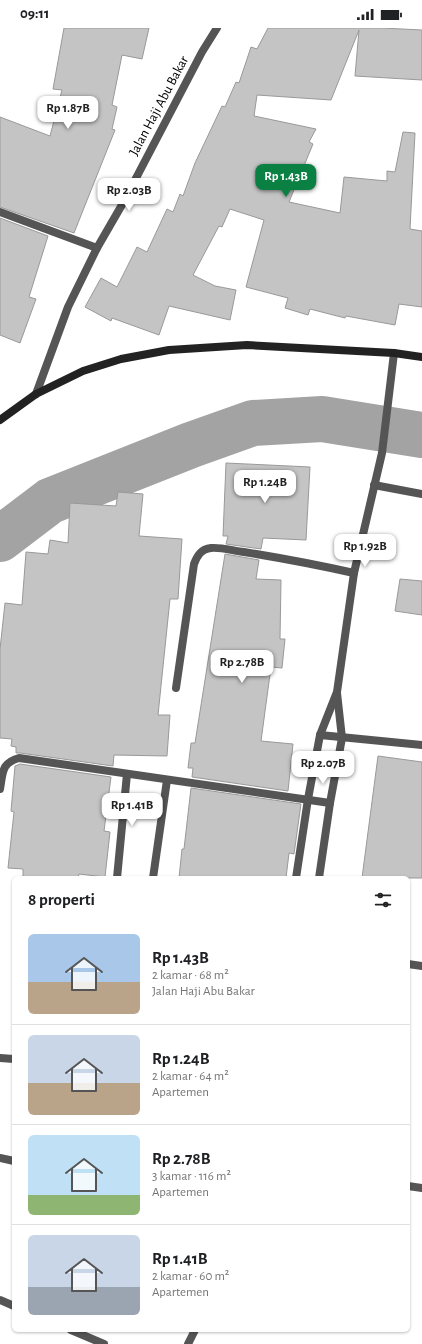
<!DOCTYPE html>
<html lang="id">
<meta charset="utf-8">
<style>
body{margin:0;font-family:"Alegreya Sans",sans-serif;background:#f2f2f2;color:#202124;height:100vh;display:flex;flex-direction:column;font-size:15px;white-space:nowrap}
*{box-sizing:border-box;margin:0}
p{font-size:13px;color:#757577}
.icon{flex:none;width:22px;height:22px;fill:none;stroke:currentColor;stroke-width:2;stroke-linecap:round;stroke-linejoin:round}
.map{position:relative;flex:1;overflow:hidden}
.panel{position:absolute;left:12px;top:848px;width:398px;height:456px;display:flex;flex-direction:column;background:#fff;border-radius:6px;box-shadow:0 1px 3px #0004}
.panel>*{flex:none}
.price{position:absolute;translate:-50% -34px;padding:0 9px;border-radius:8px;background:#fff;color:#222;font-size:13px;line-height:26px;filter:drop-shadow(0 1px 2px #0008)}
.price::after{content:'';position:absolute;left:50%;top:24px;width:12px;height:9px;margin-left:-6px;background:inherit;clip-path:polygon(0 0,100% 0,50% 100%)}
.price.current{background:#0b8043;color:#fff}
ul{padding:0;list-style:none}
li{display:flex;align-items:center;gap:12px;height:100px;padding:0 16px}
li+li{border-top:1px solid #e0e0e0}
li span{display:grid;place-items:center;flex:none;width:112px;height:80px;border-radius:6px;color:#555}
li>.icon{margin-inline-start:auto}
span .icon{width:48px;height:48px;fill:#fffc;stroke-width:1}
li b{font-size:17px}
h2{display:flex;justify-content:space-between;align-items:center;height:48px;padding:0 16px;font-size:17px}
.status{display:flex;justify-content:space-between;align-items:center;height:28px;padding:0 20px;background:#fff;direction:ltr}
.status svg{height:11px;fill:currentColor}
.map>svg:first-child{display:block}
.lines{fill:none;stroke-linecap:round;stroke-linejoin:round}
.river{stroke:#a3a3a3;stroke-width:46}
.building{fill:#c4c4c4;stroke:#999}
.street{stroke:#555;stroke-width:8}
.secondary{stroke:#222;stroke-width:8}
.labels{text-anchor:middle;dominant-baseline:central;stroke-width:4;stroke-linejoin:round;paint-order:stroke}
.street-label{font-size:14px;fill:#000;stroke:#fff}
</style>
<div class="status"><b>09:11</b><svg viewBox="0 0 49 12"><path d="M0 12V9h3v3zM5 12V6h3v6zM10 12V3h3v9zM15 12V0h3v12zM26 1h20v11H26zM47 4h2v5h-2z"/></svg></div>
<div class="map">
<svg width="422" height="1316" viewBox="0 0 422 1316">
<rect width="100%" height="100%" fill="#fff"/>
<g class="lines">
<polyline class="river" points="0,511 50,473 191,417 253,395 322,391 422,407"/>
</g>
<g class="building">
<polygon points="64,0 149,0 142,31 122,27 112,77 117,79 112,101 115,102 74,205 0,179 0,89 50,108 62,62 53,61"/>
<polygon points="268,0 382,0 422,2 422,52 355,48 359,2 331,72 257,67 254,88 316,101 309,114 313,116 289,174 340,185 344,149 387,153 387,143 395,144 403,104 415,105 410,201 422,203 422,279 399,276 395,297 346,288 345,290 310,281 308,287 285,280 288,270 246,259 264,192 230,181 222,199 219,198 193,247 215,258 236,262 230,292 169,278 159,307 112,290 111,293 85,279 101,250 117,259 137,219 147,224 167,181 173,184 180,166 183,168 195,135 222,78 225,79 236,54 239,55 251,19 257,21"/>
<polygon points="0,190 48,208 29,269 36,271 20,315 0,307"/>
<polygon points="226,435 310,439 306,512 263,510 261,521 226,516 228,508 223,508"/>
<polygon points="118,464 143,466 139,508 182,511 178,571 170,571 158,687 170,687 167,728 114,727 113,738 20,725 16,725 16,719 11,718 12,711 0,710 0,621 5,575 22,577 26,524 48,526 50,512 68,515 70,475 116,478"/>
<polygon points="225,526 259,532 256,551 281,552 280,611 285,611 282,640 271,639 261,713 293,716 288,763 192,749 193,740 188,740 191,715 195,715"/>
<polygon points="400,551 422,553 422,587 395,583"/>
<polygon points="378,728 422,734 422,850 362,850"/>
<polygon points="20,736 111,749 104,803 110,804 105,849 79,846 78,850 23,850 23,841 8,840 14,784 11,783 15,738"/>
<polygon points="191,760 301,776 294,826 289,825 286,850 179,850 182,821 184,821"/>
</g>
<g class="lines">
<g class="street">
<polyline points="0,184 97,220"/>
<polyline points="36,366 68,279 97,220 123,175 202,24 217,0"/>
<polyline points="374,457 422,466"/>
<path d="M 176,660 L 194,536 C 197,528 201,521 211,520 C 221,519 234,523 244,524 C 281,530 318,537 354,545"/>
<polyline points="320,707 422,717"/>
<path d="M 0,761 C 3,745 1,735 19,730 L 330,775"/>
<polyline points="117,850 127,746"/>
<polyline points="153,850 167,752"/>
<polyline points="296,850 308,771 320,707 337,664 354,545 382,425 394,325"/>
<polyline points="319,850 330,775 342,710 337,665"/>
<polyline points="408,936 422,938"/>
<polyline points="0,1030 14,1031"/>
<polyline points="0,1130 14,1133"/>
<polyline points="408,1158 422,1160"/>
<polyline points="0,1272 14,1278"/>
<polyline points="71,1302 104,1316"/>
<polyline points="188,1316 195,1302"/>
</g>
<polyline class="secondary" points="0,392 36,366 83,343 121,331 169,322 247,317 394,325 422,329"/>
</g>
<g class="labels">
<g class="street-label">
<text transform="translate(159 78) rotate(-62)">Jalan Haji Abu Bakar</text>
</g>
</g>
</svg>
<b class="price" style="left:68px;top:102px">Rp 1.87B</b>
<b class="price current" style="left:286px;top:170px">Rp 1.43B</b>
<b class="price" style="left:129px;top:184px">Rp 2.03B</b>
<b class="price" style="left:265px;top:476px">Rp 1.24B</b>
<b class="price" style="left:365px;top:540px">Rp 1.92B</b>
<b class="price" style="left:242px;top:656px">Rp 2.78B</b>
<b class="price" style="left:323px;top:757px">Rp 2.07B</b>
<b class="price" style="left:132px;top:799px">Rp 1.41B</b>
<section class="panel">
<h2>8 properti<svg class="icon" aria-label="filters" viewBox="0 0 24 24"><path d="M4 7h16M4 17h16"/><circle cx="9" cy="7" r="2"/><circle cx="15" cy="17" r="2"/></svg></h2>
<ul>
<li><span style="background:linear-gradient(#a9c7e8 60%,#b9a48a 0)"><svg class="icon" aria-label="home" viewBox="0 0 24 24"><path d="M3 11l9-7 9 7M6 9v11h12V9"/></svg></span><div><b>Rp 1.43B</b><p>2 kamar · 68 m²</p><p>Jalan Haji Abu Bakar</p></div></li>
<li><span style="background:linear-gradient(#c9d6e8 60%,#b9a48a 0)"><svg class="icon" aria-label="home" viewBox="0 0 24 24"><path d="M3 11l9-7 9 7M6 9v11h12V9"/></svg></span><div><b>Rp 1.24B</b><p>2 kamar · 64 m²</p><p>Apartemen</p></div></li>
<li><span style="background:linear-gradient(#bfe0f5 75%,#8fb573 0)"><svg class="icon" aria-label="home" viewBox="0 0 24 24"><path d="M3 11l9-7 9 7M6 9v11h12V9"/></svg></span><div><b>Rp 2.78B</b><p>3 kamar · 116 m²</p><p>Apartemen</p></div></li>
<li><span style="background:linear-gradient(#c9d6e8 65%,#9aa5b1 0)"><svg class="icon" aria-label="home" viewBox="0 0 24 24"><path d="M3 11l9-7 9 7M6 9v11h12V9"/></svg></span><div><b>Rp 1.41B</b><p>2 kamar · 60 m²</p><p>Apartemen</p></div></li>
</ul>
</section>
</div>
